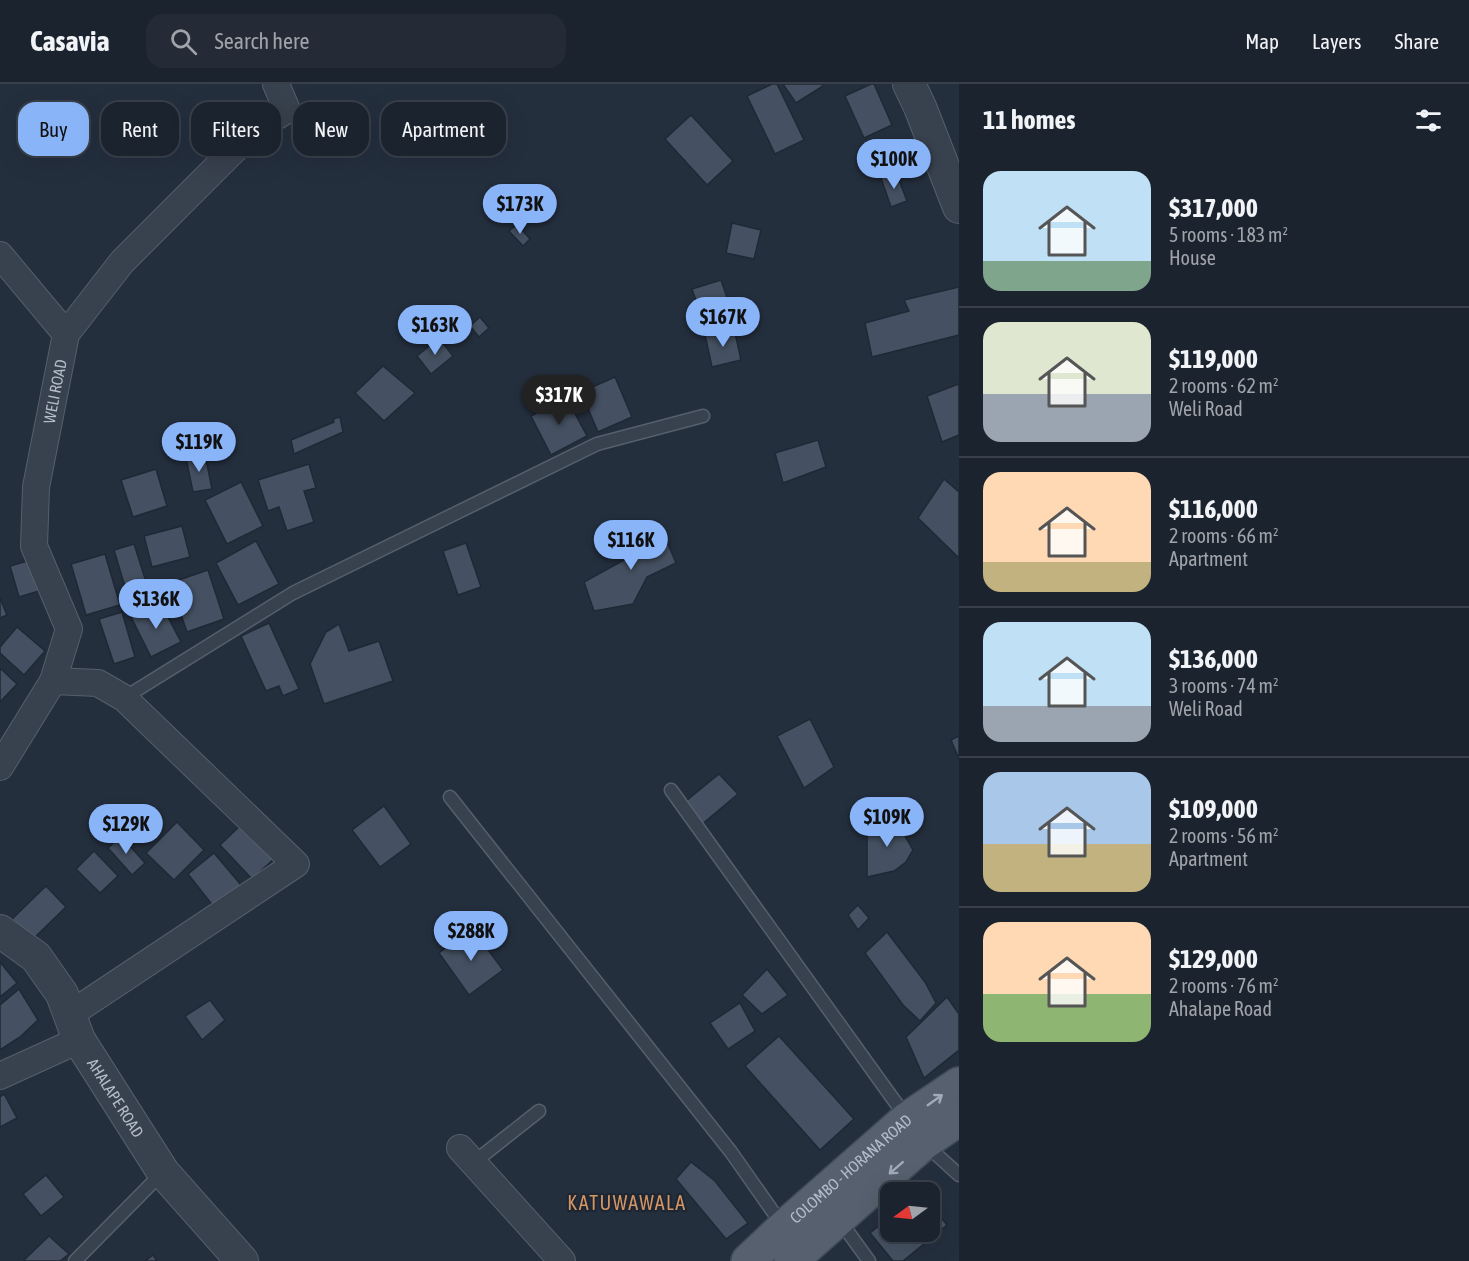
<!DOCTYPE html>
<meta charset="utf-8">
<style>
body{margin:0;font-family:"Asap Condensed",sans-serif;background:#242b36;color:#f1f3f6;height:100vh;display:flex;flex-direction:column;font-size:22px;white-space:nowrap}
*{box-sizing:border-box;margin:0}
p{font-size:20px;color:#a0a4aa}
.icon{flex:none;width:33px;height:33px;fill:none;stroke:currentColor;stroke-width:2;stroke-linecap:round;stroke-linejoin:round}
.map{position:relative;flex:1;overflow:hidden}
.drawer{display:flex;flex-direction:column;background:#1b232e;width:510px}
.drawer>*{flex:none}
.banner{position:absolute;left:18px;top:18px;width:570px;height:54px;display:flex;gap:12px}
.needle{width:39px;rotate:255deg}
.controls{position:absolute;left:880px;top:1098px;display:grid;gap:12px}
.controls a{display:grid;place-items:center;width:60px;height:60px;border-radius:12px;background:#1b232e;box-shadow:0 6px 24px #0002,0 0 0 2px #39404a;font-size:30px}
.price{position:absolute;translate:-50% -51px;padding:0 14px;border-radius:21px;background:#8ab4f8;color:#111;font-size:20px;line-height:39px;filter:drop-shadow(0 2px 3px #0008)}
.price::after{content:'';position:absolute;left:50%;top:36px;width:18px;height:14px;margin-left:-9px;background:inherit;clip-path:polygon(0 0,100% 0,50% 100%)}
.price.on{background:#222;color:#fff}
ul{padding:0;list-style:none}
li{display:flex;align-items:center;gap:18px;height:150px;padding:0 24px}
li+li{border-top:2px solid #39404a}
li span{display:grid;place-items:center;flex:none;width:168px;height:120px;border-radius:18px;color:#555}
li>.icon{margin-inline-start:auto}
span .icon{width:72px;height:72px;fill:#fffc;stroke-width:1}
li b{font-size:26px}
h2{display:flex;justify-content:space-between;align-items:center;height:72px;padding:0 24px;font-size:26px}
.chip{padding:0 21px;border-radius:18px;background:#1b232e;box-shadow:0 6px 24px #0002,0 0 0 2px #39404a;font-size:21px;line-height:54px}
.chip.on{background:#8ab4f8;color:#111}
header{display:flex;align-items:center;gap:36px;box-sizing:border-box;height:84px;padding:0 30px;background:#1b232e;border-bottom:2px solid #39404a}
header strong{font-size:28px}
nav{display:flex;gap:33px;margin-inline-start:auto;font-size:21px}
.search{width:420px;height:54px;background:#242b36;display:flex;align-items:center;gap:15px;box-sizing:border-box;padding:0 21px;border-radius:18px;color:#a0a4aa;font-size:22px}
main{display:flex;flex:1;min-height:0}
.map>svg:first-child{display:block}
.building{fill:#455162;stroke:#1f2835;stroke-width:1.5}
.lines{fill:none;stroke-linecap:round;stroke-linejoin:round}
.service-casing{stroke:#565f6c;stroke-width:15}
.minor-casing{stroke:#565f6c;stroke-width:28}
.tertiary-casing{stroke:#565f6c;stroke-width:34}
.primary-casing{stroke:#414a57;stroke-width:36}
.service{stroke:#38414e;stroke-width:12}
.minor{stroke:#38414e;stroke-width:26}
.tertiary{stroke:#38414e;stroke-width:32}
.primary{stroke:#56606e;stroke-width:33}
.oneway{stroke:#a1aab7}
.labels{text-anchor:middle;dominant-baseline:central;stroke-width:4.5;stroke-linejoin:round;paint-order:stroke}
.street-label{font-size:16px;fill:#b4bcc9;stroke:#1d2633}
.quarter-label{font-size:20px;letter-spacing:1.5px;fill:#d59563;stroke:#1d2633}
</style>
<header>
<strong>Casavia</strong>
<div class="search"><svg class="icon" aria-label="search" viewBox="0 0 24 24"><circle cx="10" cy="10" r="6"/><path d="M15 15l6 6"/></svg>Search here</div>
<nav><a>Map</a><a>Layers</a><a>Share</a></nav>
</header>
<main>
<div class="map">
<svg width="959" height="1177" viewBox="0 0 959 1177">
<rect width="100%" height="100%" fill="#242f3e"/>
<g class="building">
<polygon points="772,0 777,0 804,56 775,70 747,12"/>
<polygon points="783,0 822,0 823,2 796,19"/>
<polygon points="871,0 874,0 892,41 864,54 845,12"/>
<polygon points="691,31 733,77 707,101 665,55"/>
<polygon points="896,88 907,117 891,123 881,94"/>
<polygon points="732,139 761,146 754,175 726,169"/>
<polygon points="517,140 530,155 523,162 509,147"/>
<polygon points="721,196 735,237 706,246 692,205"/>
<polygon points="959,203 959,251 872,273 865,239 909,227 904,216"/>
<polygon points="480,233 489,244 479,253 470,242"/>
<polygon points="734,244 741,276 712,283 705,251"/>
<polygon points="439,254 453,272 431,290 417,272"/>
<polygon points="383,282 415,309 384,337 355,309"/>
<polygon points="615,293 632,333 598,348 581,308"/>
<polygon points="959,300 959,351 942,358 927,312"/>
<polygon points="566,313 587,352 551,371 531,332"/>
<polygon points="340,333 343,348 294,370 291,356 334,338 333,335"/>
<polygon points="818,356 826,383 783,399 775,369"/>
<polygon points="205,370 212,405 193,408 186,374"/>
<polygon points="309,380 316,404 304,407 314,438 287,447 279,423 268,427 258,396"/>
<polygon points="156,385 167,422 133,433 121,396"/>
<polygon points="944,395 959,408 959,474 918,434"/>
<polygon points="241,398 263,442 227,460 205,416"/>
<polygon points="660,441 676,479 647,493 633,520 594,527 584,498 624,476 628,454"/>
<polygon points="182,442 190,473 152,483 144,452"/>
<polygon points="256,457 279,500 238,521 216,479"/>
<polygon points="466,459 481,503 458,511 443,467"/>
<polygon points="134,460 150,510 129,516 114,466"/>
<polygon points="105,470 120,521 86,531 71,480"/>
<polygon points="31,476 39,507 19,513 10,482"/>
<polygon points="208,486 224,535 187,548 170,499"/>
<polygon points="0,514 7,531 0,534"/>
<polygon points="160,518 181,558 151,573 131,533"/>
<polygon points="122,528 135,573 114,580 99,535"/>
<polygon points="269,539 299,605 283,612 279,602 266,607 241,552"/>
<polygon points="339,540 349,567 379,557 393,597 324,620 310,580 326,548"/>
<polygon points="17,543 45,567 24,591 0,569 0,563"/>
<polygon points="0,584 17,600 0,618"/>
<polygon points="810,635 834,683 804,704 777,652"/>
<polygon points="959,652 959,675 951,656"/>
<polygon points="719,690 738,710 701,741 686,717"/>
<polygon points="384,722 411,760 380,783 352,746"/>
<polygon points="886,736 905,742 905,752 913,766 906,778 894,787 867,793 867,747"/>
<polygon points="177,738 204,766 174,796 146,769"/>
<polygon points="243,739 276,773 252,795 220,761"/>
<polygon points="121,752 145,779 132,791 108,764"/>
<polygon points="94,767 118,792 100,809 76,785"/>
<polygon points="214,769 241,801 214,823 188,790"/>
<polygon points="46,802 66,823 32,856 12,835"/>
<polygon points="858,821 869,834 858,846 848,831"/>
<polygon points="472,844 503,886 469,911 439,869"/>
<polygon points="887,848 925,898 936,919 920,937 903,921 865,869"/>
<polygon points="0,878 17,899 0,913"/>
<polygon points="767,885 788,911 762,930 742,911"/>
<polygon points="19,905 38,936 20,953 0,966 0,921"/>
<polygon points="947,913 959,930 959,966 924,994 906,953"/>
<polygon points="210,916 225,936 202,956 185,932"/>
<polygon points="740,919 755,947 728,965 710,939"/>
<polygon points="779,952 854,1035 820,1066 745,982"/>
<polygon points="4,1010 17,1034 0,1043 0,1013"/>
<polygon points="691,1078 715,1097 748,1139 726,1155 676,1095"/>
<polygon points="46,1091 64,1113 41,1132 23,1110"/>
<polygon points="930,1120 947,1141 903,1177 893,1177 870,1149 891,1132 891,1148 930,1148"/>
<polygon points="49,1152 69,1170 60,1177 23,1177"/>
<polygon points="153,1171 157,1177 145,1177"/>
</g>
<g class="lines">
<g class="service-casing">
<g id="service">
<polyline points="124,614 293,509 597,360 703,332"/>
<polyline points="671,706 906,1033"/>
<polyline points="450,713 731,1068 783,1142"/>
<polyline points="925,1060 959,1091"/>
<polyline points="473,1079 539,1027"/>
<polyline points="840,1137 869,1177"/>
<polyline points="75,1177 162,1089"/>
</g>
</g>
<g class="minor-casing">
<g id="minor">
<polyline points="0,171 66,250"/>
<polyline points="53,597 98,599 124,614 296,780 69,931"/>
<path id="s1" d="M 0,683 L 53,597 L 69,545 L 34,462 L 36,403 L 66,250 L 122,178 L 254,46 L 287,26 L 276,0"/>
<polyline points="0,992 79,956"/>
<polyline points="460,1064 562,1177"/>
</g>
</g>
<g class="tertiary-casing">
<g id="tertiary">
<polyline points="909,0 920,23 959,123"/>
<path id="s2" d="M 0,847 L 36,873 L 62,910 L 79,956 L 163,1088 L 242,1177"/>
</g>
</g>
<g class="primary-casing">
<g id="primary">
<path id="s3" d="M 748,1177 L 784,1143 L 907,1035 L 959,1000"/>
<polyline points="791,1177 924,1059 959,1035"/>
</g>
</g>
<use href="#service" class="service"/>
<use href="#minor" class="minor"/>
<use href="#tertiary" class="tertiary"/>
<use href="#primary" class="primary"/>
</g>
<defs><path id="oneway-shaft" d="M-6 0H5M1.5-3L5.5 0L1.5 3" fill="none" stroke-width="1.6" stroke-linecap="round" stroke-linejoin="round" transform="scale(1.5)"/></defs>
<g class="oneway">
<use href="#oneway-shaft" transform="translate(935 1016) rotate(-35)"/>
<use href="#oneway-shaft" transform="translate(896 1084) rotate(139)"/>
</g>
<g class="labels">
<g class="street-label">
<text stroke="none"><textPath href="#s1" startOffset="402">WELI ROAD</textPath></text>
<text stroke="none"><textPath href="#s2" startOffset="207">AHALAPE ROAD</textPath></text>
<text stroke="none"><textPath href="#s3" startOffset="138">COLOMBO - HORANA ROAD</textPath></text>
</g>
<g class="quarter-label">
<text x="627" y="1118">KATUWAWALA</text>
</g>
</g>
</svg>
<div class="controls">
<a><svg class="needle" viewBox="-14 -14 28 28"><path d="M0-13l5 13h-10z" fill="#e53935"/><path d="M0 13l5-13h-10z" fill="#a0a4aa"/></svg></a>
</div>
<b class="price" style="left:894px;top:106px">$100K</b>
<b class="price" style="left:520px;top:151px">$173K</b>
<b class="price" style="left:723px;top:264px">$167K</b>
<b class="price" style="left:435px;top:272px">$163K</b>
<b class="price on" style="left:559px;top:342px">$317K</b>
<b class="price" style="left:199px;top:389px">$119K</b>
<b class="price" style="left:631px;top:487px">$116K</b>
<b class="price" style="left:156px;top:546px">$136K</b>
<b class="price" style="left:887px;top:764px">$109K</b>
<b class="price" style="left:126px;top:771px">$129K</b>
<b class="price" style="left:471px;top:878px">$288K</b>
<div class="banner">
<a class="chip on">Buy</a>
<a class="chip">Rent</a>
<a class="chip">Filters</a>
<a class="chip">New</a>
<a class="chip">Apartment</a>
</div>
</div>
<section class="drawer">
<h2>11 homes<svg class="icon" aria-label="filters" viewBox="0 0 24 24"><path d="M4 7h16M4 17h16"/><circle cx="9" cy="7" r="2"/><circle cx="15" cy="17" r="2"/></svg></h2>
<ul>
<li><span style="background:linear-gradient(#bfe0f5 75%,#7fa58c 0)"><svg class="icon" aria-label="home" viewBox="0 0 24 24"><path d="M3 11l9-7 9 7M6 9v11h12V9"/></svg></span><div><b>$317,000</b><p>5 rooms · 183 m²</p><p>House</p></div></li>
<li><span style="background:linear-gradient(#dfe7d0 60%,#9aa5b1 0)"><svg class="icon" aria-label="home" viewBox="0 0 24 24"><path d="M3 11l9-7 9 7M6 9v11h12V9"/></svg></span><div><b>$119,000</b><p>2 rooms · 62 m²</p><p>Weli Road</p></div></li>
<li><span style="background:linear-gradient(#ffd9b3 75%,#c2b280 0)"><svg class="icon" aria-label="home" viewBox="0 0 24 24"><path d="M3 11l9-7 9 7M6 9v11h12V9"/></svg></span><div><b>$116,000</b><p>2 rooms · 66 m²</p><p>Apartment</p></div></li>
<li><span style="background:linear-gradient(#bfe0f5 70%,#9aa5b1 0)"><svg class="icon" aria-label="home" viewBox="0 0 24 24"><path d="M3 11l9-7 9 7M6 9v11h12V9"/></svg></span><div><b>$136,000</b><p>3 rooms · 74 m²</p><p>Weli Road</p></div></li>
<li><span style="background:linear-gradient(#a9c7e8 60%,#c2b280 0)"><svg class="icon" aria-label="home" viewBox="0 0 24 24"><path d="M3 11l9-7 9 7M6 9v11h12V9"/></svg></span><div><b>$109,000</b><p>2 rooms · 56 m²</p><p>Apartment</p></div></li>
<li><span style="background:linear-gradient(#ffd9b3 60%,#8fb573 0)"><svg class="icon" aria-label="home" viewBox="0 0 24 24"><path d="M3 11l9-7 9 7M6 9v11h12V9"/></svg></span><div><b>$129,000</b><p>2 rooms · 76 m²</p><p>Ahalape Road</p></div></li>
</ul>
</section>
</main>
